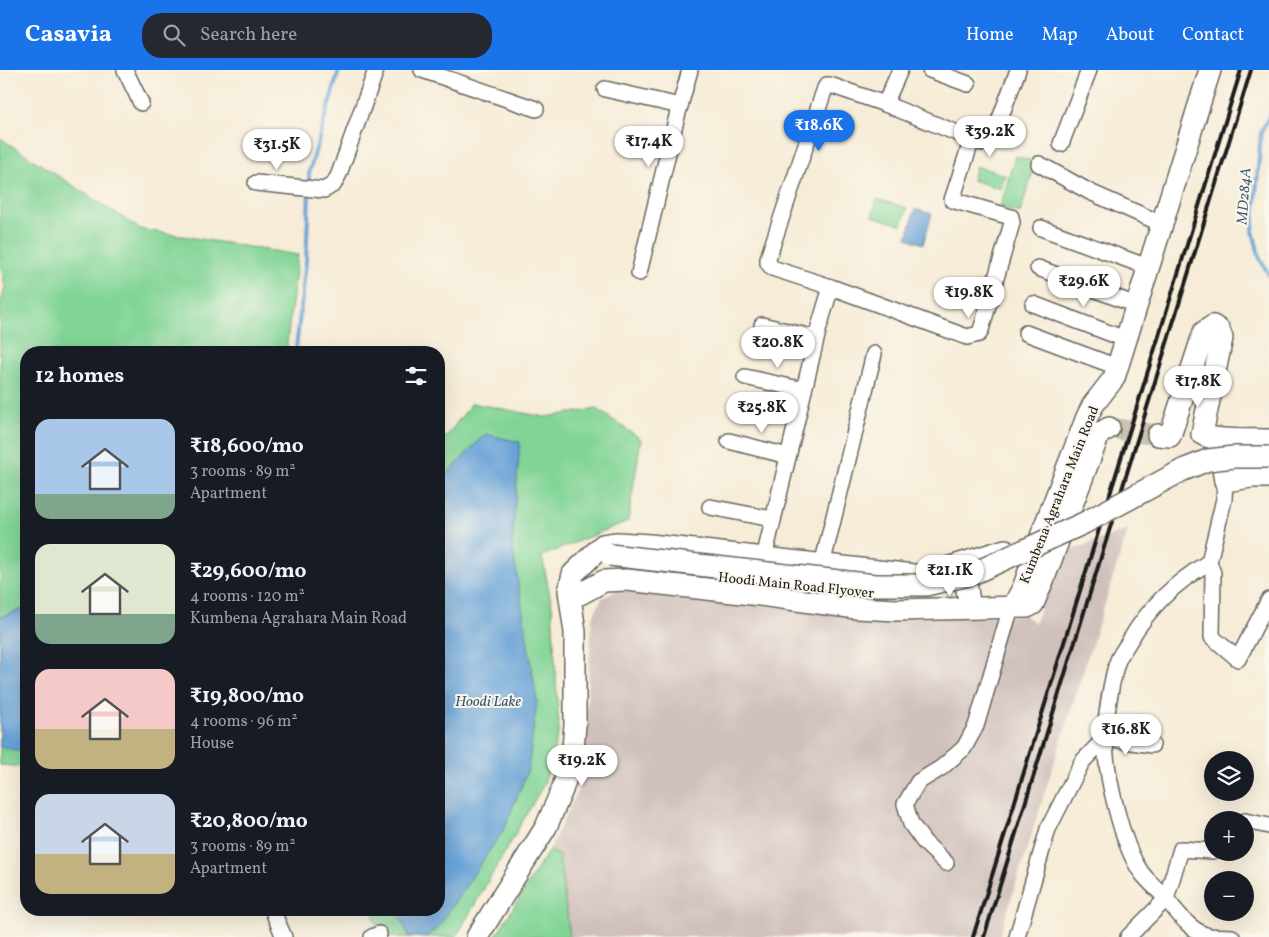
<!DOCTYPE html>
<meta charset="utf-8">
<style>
body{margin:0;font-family:Vollkorn,serif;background:#242831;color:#f1f3f6;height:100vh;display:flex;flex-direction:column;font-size:19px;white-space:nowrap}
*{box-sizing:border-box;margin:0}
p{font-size:16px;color:#9ea1a6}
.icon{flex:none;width:28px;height:28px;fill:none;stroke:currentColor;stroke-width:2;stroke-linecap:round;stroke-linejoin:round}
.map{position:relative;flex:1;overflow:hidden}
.details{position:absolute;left:20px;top:276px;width:425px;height:570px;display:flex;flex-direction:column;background:#171b24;border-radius:20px;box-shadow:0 5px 20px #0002}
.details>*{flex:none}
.fabs{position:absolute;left:1204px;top:681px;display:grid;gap:10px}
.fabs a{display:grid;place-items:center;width:50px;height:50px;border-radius:50%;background:#171b24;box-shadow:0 5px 20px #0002;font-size:25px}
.price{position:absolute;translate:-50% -42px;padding:0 11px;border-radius:18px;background:#fff;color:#222;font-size:16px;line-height:32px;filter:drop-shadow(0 1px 2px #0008)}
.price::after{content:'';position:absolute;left:50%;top:30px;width:15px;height:11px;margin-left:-8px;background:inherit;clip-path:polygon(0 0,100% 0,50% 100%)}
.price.active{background:#1a73e8;color:#fff}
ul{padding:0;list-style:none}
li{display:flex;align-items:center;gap:15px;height:125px;padding:0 15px}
li span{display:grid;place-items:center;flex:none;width:140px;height:100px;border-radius:15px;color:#555}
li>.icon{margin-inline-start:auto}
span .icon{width:60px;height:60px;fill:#fffc;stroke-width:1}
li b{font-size:21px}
h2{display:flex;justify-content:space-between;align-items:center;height:60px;padding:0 15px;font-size:21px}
header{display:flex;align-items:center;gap:30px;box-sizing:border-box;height:70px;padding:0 25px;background:#1a73e8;color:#fff}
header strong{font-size:24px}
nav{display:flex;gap:28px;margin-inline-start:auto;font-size:18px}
.search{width:350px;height:45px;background:#242831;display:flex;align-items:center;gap:12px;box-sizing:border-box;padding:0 18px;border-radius:20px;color:#9ea1a6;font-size:19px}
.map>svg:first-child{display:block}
.industrial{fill:#d0c0bc}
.green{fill:#81d496;stroke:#4e7859}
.water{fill:#67a2d7;stroke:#425f7a}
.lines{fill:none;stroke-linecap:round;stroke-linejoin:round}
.stream{stroke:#67a2d7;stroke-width:4}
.secondary-tunnel{stroke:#cac2b2;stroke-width:21;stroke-dasharray:21 11;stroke-linecap:butt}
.street-casing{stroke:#68655d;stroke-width:18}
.secondary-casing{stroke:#68655d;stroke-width:24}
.street{stroke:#fff;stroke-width:15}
.secondary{stroke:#fff;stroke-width:21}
.rail{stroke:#1c1c1c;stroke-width:4}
.secondary-bridge-casing{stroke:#68655d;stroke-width:24;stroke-linecap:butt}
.secondary-bridge{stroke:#fff;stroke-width:21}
.labels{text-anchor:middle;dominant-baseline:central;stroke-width:4;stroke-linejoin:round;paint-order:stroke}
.street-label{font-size:14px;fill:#1c1c1c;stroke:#fbf7ec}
.water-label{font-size:15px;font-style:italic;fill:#3e5870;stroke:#fbf7ec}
</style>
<header>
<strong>Casavia</strong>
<div class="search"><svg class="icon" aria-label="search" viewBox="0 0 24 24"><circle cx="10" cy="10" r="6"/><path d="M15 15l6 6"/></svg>Search here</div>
<nav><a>Home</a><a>Map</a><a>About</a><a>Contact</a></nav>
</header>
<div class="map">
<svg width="1269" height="867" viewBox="0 0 1269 867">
<rect width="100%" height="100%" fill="#fbf7ec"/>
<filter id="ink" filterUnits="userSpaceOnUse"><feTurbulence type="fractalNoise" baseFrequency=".02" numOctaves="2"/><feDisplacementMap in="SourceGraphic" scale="10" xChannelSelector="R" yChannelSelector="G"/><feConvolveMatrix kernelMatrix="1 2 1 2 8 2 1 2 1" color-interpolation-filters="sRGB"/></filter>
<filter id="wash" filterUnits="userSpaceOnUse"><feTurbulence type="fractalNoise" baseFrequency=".0096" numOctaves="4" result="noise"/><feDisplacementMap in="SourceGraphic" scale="20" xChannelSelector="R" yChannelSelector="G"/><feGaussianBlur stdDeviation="1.12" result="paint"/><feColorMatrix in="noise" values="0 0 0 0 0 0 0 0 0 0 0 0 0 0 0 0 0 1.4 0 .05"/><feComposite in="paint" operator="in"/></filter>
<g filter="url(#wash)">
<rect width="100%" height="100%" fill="#f6ecd7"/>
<polygon class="industrial" points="1128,460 999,867 570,867 559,786 549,780 582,712 592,549 602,528 618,520 874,547 1025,546 1035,553 1058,485"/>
<g class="green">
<polygon points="0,68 140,159 298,185 287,273 289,282 26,282 26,697 0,695 0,236 5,217 0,193"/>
<polygon points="1015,86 1036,92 1020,143 1000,137"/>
<polygon points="976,96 1005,105 1001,119 972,110"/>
<polygon points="877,129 907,138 902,155 872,146"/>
<polygon points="472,333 545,347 597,339 641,369 628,451 542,486 552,536 559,661 544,714 456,867 382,867 371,840 439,840 439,365 446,367"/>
<polygon points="549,780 559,786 570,867 495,867"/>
</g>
<g class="water">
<polygon points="915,139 932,144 923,174 907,168"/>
<polygon points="485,364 520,372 512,474 537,631 528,700 504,759 437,859 425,867 409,867 397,840 439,840 439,413"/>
<polygon points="26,538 26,682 0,677 0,547"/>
</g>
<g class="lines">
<g class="stream">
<polyline points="1269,47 1261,62 1253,161 1260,189 1269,205"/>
<polyline points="309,116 309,103 339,0"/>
<polyline points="297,282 296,279 306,191 309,123"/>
</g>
</g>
</g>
<g filter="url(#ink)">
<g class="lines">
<polyline class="secondary-tunnel" points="1109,358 1158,365"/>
<g class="street-casing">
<g id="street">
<polyline points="125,0 141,33"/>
<polyline points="422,0 536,39"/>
<polyline points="930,0 968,14"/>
<polyline points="605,19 680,36"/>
<polyline points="885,34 900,0"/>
<path d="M 972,69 C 980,73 984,75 992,70 L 1018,0"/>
<polyline points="1061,74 1089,0"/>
<polyline points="1039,94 1090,122 1162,154"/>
<polyline points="256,113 324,120 334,114 339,104 376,0"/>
<polyline points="1041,158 1148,197"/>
<polyline points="1038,198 1136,235"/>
<polyline points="639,203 676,50 690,0"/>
<polyline points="1033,234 1125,269"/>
<polyline points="762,255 816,268"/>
<polyline points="1026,263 1117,297"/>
<polyline points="745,307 804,320"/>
<polyline points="729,371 788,386"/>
<path d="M 1225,411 L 1224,429 L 1209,492 C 1175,513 1150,536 1130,570 C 1126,577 1121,583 1118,590 C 1112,606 1105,650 1105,668 C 1105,702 1122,775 1141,802 C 1148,812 1159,820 1167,830 C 1178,843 1191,862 1209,866 C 1216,867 1225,866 1232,867"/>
<polyline points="710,437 772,449"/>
<polyline points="764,488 819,257 831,217 772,198 768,193 768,188 825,18 827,15 830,15 885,34 972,69 952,130 1011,147 1012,153 981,260 979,264 967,267 831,217"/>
<polyline points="1209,492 1213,503 1212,567 1238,589 1269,530"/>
<polyline points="822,495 874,284"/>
<polyline points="1245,751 1269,756"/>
<polyline points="946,793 924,772 911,754 905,734 918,712 941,698 964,678 976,656 1011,537"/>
<polyline points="274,844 284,867"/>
<polyline points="372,867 379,864"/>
<polyline points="1017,867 1048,759 1082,692 1105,668 1152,675"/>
<polyline points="1128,867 1166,829 1181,779 1212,781"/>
</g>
</g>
<g class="secondary-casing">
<g id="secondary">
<path d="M 1158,365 L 1170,366 L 1204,262 L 1213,256 L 1219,260 L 1222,268 L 1202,364 C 1214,372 1253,369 1269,370"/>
<polyline points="1218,371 1225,411 1251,407 1269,407"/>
<polyline points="963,494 970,538"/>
<polyline points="580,524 604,511 627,510 760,525 856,538 897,540 1027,537 1033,534 1044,508 1099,364 1109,358"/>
<polyline points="1013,537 1024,516 1044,458 1087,347 1093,335 1114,308 1210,0"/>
<polyline points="477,867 546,757 562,720 572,689 575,655 575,562 569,521 573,504 603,475 617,473 650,475 922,506 1005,480"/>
</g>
</g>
<use href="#street" class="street"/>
<use href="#secondary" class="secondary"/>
<g class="rail">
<polyline points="973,867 1241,0"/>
<polyline points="984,867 1251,0"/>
</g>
<g class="secondary-bridge-casing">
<polyline id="secondary-bridge" points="610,485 875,515 926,515 972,504 1084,453 1183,400 1208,390 1234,387 1269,387"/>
</g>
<use href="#secondary-bridge" class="secondary-bridge"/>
</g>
</g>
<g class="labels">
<g class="street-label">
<text transform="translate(1060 425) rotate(-68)">Kumbena Agrahara Main Road</text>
<text transform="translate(796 516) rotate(6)">Hoodi Main Road Flyover</text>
</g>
<g class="water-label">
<text transform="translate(1245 126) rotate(-86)">MD284A</text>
<text x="488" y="632">Hoodi Lake</text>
</g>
</g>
</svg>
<div class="fabs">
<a><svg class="icon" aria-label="layers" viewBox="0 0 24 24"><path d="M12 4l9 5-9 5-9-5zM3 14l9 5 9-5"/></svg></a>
<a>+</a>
<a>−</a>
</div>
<b class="price active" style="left:819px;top:82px">₹18.6K</b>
<b class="price" style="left:990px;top:88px">₹39.2K</b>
<b class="price" style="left:649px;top:98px">₹17.4K</b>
<b class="price" style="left:277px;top:101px">₹31.5K</b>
<b class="price" style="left:1084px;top:238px">₹29.6K</b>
<b class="price" style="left:969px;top:249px">₹19.8K</b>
<b class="price" style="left:778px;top:299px">₹20.8K</b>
<b class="price" style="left:1198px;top:338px">₹17.8K</b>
<b class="price" style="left:762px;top:364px">₹25.8K</b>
<b class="price" style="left:950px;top:527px">₹21.1K</b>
<b class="price" style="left:1126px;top:686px">₹16.8K</b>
<b class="price" style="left:582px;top:717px">₹19.2K</b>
<section class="details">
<h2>12 homes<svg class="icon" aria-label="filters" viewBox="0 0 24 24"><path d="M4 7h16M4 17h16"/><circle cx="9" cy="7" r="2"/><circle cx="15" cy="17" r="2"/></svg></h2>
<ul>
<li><span style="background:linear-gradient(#a9c7e8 75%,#7fa58c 0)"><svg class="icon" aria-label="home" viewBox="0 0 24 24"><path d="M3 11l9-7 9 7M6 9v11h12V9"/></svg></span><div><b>₹18,600/mo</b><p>3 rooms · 89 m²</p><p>Apartment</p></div></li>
<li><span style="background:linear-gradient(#dfe7d0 70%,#7fa58c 0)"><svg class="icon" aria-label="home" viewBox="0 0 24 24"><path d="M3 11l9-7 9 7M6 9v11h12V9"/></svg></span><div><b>₹29,600/mo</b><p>4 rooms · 120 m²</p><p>Kumbena Agrahara Main Road</p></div></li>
<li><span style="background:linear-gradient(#f6c9c9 60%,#c2b280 0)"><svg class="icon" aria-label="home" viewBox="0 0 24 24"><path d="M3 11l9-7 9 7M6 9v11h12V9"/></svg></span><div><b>₹19,800/mo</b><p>4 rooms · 96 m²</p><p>House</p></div></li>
<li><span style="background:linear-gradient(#c9d6e8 60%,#c2b280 0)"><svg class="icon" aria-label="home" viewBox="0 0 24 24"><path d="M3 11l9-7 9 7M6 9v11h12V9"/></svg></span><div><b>₹20,800/mo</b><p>3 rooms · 89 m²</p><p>Apartment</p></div></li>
</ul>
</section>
</div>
